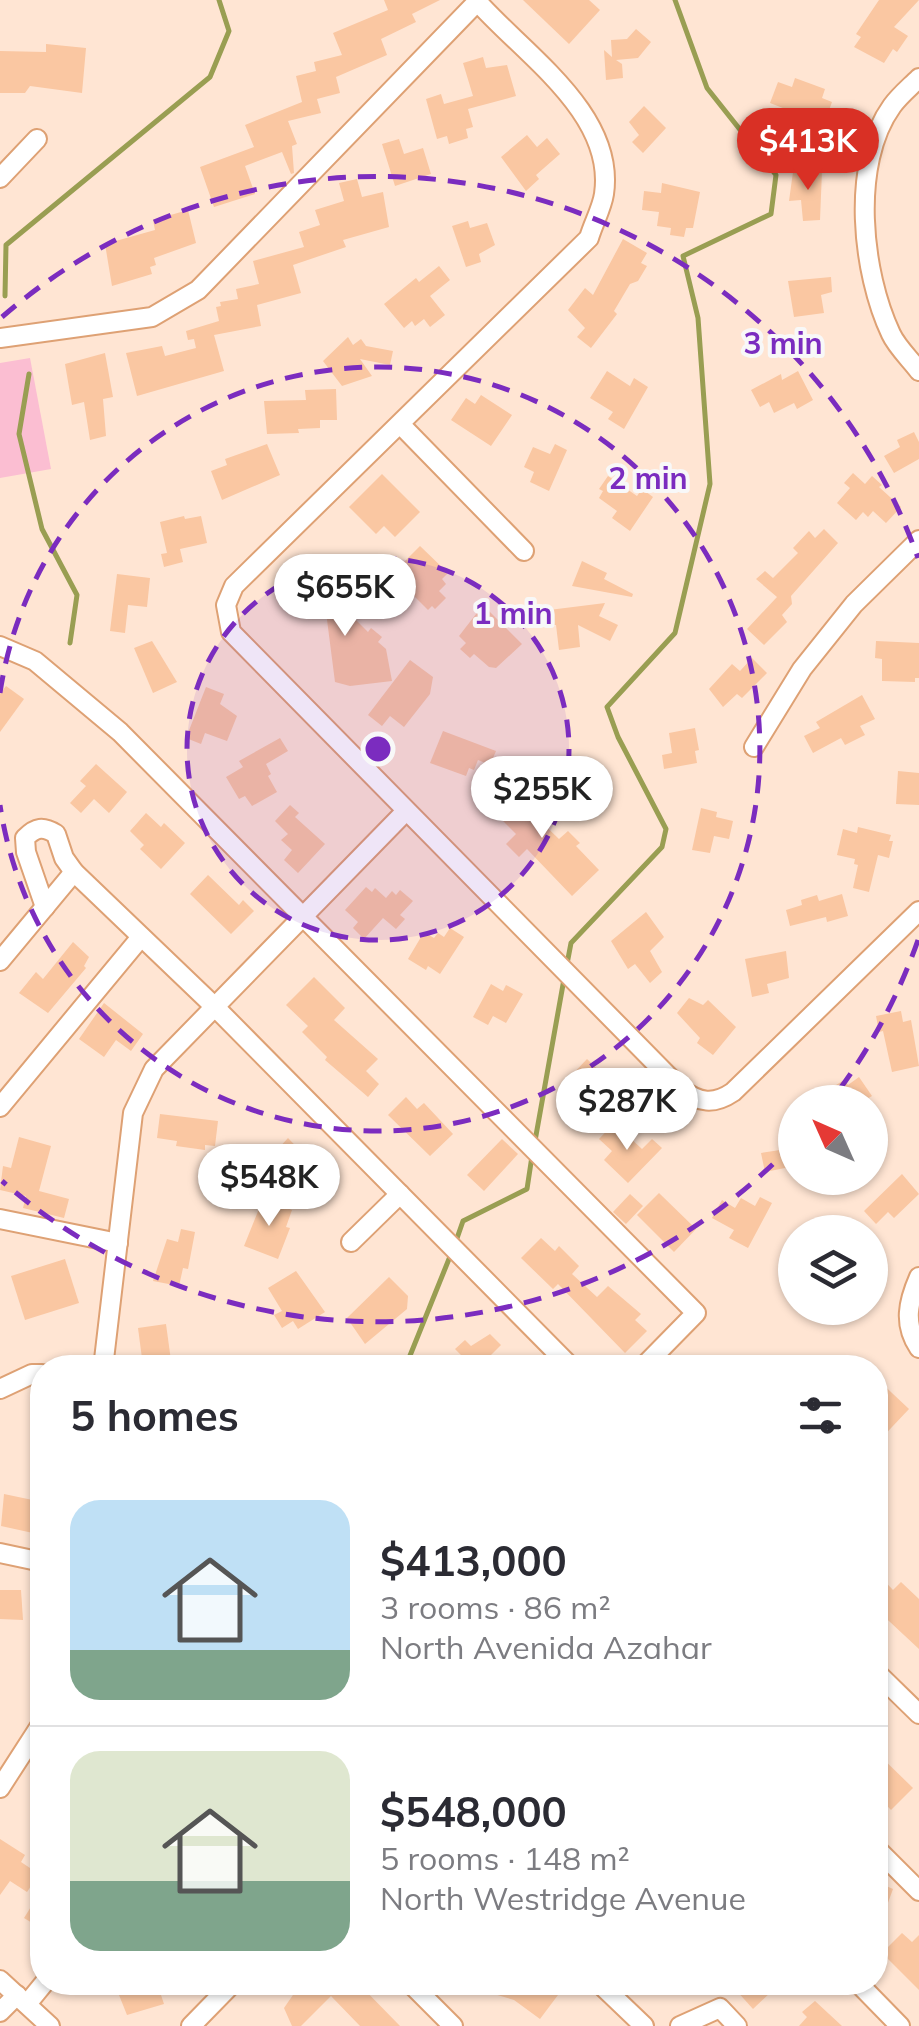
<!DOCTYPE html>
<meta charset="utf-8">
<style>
body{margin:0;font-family:Mulish,sans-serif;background:#f7f7f7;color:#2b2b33;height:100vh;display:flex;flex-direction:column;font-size:38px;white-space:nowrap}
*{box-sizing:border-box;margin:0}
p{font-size:32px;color:#7c7c81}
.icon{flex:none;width:55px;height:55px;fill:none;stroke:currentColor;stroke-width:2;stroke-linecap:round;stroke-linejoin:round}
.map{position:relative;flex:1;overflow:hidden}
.sheet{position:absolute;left:30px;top:1355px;width:858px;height:640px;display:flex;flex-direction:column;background:#fff;border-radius:40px;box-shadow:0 2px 8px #0004}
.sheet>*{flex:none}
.needle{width:65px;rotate:315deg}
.fabs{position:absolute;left:778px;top:1085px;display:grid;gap:20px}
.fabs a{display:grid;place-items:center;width:110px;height:110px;border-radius:50%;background:#fff;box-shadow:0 2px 8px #0004;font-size:50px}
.price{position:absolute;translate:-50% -85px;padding:0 22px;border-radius:35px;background:#fff;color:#222;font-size:32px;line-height:65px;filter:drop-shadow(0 2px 5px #0008)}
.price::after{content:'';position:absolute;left:50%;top:60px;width:30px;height:22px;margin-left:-15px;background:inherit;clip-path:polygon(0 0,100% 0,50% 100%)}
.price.current{background:#d93025;color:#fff}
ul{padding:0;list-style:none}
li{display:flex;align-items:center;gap:30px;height:250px;padding:0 40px}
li+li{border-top:2px solid #e1e1e2}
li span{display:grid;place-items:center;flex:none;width:280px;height:200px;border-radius:30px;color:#555}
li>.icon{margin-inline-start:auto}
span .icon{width:120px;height:120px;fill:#fffc;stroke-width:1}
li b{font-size:42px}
h2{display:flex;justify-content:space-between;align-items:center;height:120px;padding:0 40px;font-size:42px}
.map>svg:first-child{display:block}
.green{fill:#fbbed2}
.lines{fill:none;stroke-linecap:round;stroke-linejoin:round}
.stream{stroke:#999e52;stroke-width:5}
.building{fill:#fac7a2}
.minor-casing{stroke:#dea174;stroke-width:22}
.minor{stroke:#fff;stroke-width:18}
.ring{fill:none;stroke:#7b2cbf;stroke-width:5;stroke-dasharray:18 12}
.centre{fill:#7b2cbf;stroke:#f8f8f8;stroke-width:5}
.ring-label{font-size:30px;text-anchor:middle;font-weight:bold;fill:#7b2cbf;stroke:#f8f8f8;stroke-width:8;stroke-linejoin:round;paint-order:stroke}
</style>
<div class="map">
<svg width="919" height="2026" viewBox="0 0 919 2026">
<rect width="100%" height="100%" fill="#ffe5d3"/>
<polygon class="green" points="30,358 51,469 0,478 0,363"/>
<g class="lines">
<g class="stream">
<polyline points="5,296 6,245 210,77 229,31 219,0"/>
<polyline points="29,374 19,434 42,529 77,595 70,643"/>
<polyline points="567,964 571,943 662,847 666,829 618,737 607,707 675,633 710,484 698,318 683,256 771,214 776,175 707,88 675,0"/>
<polyline points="535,1141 564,979"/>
<polyline points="455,1244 463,1221 527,1189 532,1156"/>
<polyline points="405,1368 451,1254"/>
</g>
</g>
<g class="building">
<polygon points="384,0 440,0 412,14 416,22 381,39 387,55 336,77 340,93 317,99 321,113 288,121 297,144 292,146 294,173 291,174 282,152 245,166 255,194 214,207 200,167 254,147 245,125 302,102 296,76 316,71 314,62 342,55 333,33 388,10"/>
<polygon points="523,0 589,0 600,10 569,44"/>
<polygon points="879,0 919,0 894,27 908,36 897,52 893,49 884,63 854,47 861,37 856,34"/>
<polygon points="636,29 651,42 638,58 616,60 622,64 623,78 606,80 604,50 612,57 611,40 627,39"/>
<polygon points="46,44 86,48 82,93 30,86 25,93 0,93 0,51 46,52"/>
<polygon points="483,57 486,68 507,65 516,96 468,109 473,127 466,129 468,138 449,144 447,136 437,139 426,99 441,94 444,104 473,96 463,63"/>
<polygon points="795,78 825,89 822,98 832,102 824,124 770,103 778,82 792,87"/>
<polygon points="644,106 666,128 643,153 632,142 639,135 629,122"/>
<polygon points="527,135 537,147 547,138 560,154 536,175 539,179 526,191 501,157"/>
<polygon points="399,139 404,154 423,148 431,174 395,186 382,144"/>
<polygon points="822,171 820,220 803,221 801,200 789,201 793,172"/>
<polygon points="357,179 362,197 383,192 389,227 343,240 346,247 293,265 301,293 257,305 261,326 214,335 224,371 137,396 126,353 162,346 165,356 196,348 194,339 188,340 186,331 219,321 216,307 221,306 220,302 238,299 236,289 259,284 253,261 304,247 299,232 320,225 315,210 344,201 339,183"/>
<polygon points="662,183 700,192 693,228 686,228 684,237 670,235 671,228 657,226 659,212 642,210 644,191 661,193"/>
<polygon points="188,210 196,243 154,258 156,265 150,267 152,274 112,286 105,244 155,230 153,220"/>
<polygon points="468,221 470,228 487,223 495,245 479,254 481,262 466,267 452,226"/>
<polygon points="623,239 647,253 641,263 647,266 638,281 630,284 614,311 617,314 591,348 577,337 585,328 568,310 585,288 593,295"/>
<polygon points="439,266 450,280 430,296 445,315 430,327 424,319 415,326 412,321 404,328 384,304 416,278 419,282"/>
<polygon points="831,277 832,292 821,295 824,313 794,317 788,281"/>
<polygon points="348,337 353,345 361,339 366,346 393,351 390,365 360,359 372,376 342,386 323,361"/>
<polygon points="105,353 113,397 103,399 106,436 90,440 84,402 72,405 65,364"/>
<polygon points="607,371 630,386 634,378 648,387 624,429 608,419 613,412 590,398"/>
<polygon points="798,371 813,400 797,409 794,403 774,413 769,402 760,407 751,390 781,374 782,380"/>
<polygon points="336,389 337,420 320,420 320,428 298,429 299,433 267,434 264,401 306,400 305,390"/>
<polygon points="481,395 512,415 491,446 451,420 466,398 475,404"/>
<polygon points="914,432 919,442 919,459 894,473 884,456 900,447 897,440"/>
<polygon points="267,444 280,475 222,500 211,471 227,465 225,459"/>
<polygon points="555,444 567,450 549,491 530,482 534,472 524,467 533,447 550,454"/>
<polygon points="853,473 865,484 872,476 882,485 879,487 901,507 886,523 873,511 868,517 863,512 856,520 837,503 850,488 844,483"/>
<polygon points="382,474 420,512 395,537 384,526 376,534 349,507"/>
<polygon points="608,476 637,496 642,489 653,497 630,531 612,518 617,511 599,498 603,491 599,489"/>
<polygon points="184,516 185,519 201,516 207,543 180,549 183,562 164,567 161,554 167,553 160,522"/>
<polygon points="824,529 838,543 791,596 792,604 782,615 787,622 764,645 747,629 777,597 756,579 765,571 773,578 798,553 793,548 809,531 815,538"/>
<polygon points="420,546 448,573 442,579 446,584 439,591 446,598 435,609 432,606 428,610 399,581 403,577 396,570"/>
<polygon points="582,561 607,573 604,579 633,594 632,597 572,586"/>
<polygon points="117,574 150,578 147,607 128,605 125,633 110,631"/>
<polygon points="317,575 328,590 324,593 344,621 356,620 368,632 371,628 382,637 378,642 386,649 392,681 350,686 335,682 326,612 318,618 309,606 303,610 301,606 292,613 283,600"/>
<polygon points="605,603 599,616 618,625 610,641 578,625 580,647 559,650 556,625 550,625 549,610"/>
<polygon points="483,605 522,644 496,668 489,667 474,654 470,658 460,649 466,643 459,636"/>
<polygon points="152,641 177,682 153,693 134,648"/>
<polygon points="876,641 919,643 919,678 915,678 915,682 882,681 882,659 875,658"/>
<polygon points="752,658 767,673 742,698 737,694 723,707 709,689 732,664 740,671"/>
<polygon points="410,660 433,677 430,694 404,727 390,716 382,726 368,715"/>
<polygon points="6,686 24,699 0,732 0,694"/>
<polygon points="206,687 224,694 220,704 237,716 227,741 205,733 201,744 186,738"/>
<polygon points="862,695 875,719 860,726 865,735 845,745 841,738 813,753 804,736 820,728 816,722"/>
<polygon points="695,728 699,750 695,751 697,763 664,769 662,755 672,753 669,733"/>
<polygon points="443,731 496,751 490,765 478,760 474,770 469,768 466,776 430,763"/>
<polygon points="280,738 288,751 266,764 271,774 268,776 277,792 252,806 245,796 239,799 226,777 243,767 239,761"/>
<polygon points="96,764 127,792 109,813 94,799 81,813 70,803 86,786 80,781"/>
<polygon points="898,771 919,773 919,805 896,804"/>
<polygon points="501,784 517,799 521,795 537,810 533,814 559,839 568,831 580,843 576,846 599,870 572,896 527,849 519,857 506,844 516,834 484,802"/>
<polygon points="290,805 299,813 295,817 325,844 298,873 284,860 292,850 281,840 288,834 275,821"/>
<polygon points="701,808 717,812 716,817 733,821 729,839 714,836 710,853 692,850"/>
<polygon points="146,813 161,827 164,823 185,843 161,869 140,849 144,845 130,831"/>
<polygon points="858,827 891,835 889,841 893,841 889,858 878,855 869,892 853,888 858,865 854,864 855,859 837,855 843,829 857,833"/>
<polygon points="208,875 239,905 243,900 254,911 231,934 190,894"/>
<polygon points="366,887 372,892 375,888 386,898 392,891 396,895 400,890 413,901 400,915 405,919 396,929 383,918 364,939 353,928 358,922 345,910"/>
<polygon points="842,894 848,916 827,922 826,917 790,926 786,910 802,905 801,900 817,895 819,901"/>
<polygon points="646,912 664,937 650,951 662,972 650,983 635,964 628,969 611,941"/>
<polygon points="450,928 464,937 440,974 428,966 426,970 408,959 424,932 434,938 438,933 444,937"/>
<polygon points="73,942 89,957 84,966 86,968 48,1013 19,993 36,972 43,979"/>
<polygon points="786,951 789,978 767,984 769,993 752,997 745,959"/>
<polygon points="314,977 345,1008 334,1020 378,1059 366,1071 379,1084 368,1097 325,1060 327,1057 302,1032 308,1026 286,1005"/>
<polygon points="491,984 503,991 506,985 523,994 506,1023 493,1016 488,1025 473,1017"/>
<polygon points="689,998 703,1005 708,1000 736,1027 713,1055 697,1043 700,1038 677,1013"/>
<polygon points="104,1003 143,1034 131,1051 116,1040 104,1057 79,1039"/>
<polygon points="901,1011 903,1022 911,1020 919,1066 892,1072 883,1031 879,1032 876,1016"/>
<polygon points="587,1059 619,1090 600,1109 569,1078"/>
<polygon points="859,1077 872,1096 862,1102 809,1102 844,1080 848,1085"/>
<polygon points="406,1097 417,1109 424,1103 453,1134 430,1156 388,1115"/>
<polygon points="160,1114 218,1121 215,1146 205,1145 205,1150 176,1146 177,1141 157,1138"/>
<polygon points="614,1123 642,1149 652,1139 662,1148 628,1183 604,1160 612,1151 599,1139"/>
<polygon points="795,1136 795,1166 765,1172 761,1153 780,1150 778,1139"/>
<polygon points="19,1137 51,1146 39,1191 69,1199 64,1218 23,1208 26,1196 0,1190 3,1166 11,1168"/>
<polygon points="288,1138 315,1166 324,1159 339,1176 312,1203 282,1172 290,1164 277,1150"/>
<polygon points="502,1139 518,1154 484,1191 467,1175"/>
<polygon points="902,1174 919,1194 894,1218 888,1212 876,1224 864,1211"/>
<polygon points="659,1193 696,1229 674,1252 637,1215"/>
<polygon points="630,1194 643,1206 626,1224 613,1212"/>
<polygon points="760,1197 772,1203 748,1248 729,1238 734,1230 712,1218 722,1200 735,1208 741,1198 755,1206"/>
<polygon points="263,1199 292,1210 286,1227 290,1228 278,1259 244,1246"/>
<polygon points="181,1229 195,1232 188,1269 183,1268 179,1286 153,1281 167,1239 178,1242"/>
<polygon points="541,1238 555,1251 559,1246 579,1266 572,1274 597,1297 608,1286 641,1314 635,1320 647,1331 625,1353 558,1284 553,1289 521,1258"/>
<polygon points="65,1259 79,1303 25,1320 11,1276"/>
<polygon points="296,1271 325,1312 298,1329 293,1321 282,1328 274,1315 282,1311 268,1288"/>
<polygon points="389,1277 408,1296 407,1309 365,1344 347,1318"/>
<polygon points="166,1324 172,1368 143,1366 138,1328"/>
<polygon points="490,1334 501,1345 478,1368 448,1368 461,1355 455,1349 465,1340 471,1346"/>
<polygon points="875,1377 909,1409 875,1445"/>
<polygon points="4,1494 42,1502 42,1535 1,1526"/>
<polygon points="875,1571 893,1590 901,1582 919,1599 919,1649 875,1608"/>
<polygon points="0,1590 21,1590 23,1620 0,1619"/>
<polygon points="875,1751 913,1788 891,1810 875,1793"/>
<polygon points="0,1839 25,1855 21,1862 39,1874 27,1892 10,1881 0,1895"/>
<polygon points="875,1881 893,1889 885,1911 875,1906"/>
<polygon points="42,1889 42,1929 24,1918"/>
<polygon points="902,1933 912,1942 919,1935 919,1990 882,1953"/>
<polygon points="126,1982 193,1982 193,1985 161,1995 164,2004 127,2015 117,1990 127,1985"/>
<polygon points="286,1982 357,1982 400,2026 360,2026 331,1996 301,2026 292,2026 284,2008 295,1992"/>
<polygon points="497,1982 541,1982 558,1995 540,2019 514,2000 494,1994"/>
<polygon points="742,1982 762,1982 771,1992 753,2009 735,1989"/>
<polygon points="815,2001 842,2026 799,2026 807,2017 802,2012"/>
</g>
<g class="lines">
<g class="minor-casing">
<g id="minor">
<path d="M 476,0 C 522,53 616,113 604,194 C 602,208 593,224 589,238 L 234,586 L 226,605 L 231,632 L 681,1089 C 699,1103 714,1105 733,1092 L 919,911"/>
<path d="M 919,78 C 910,87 899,96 892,106 C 850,164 862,273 891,334 C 897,347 910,359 919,371"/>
<polyline points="0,178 37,139"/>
<polyline points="0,338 152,317 198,290 477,2"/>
<polyline points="401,425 524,551"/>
<polyline points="0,646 35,661 120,732 696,1313 642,1368"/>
<polyline points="754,747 802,669 854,604 919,540"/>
<path d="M 45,907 L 26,852 L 25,838 C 36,827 43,826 56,834 L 64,858 L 74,872 L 215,1007 L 572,1368"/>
<polyline points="0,961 74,872"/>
<polyline points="0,1107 141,937"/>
<polyline points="0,1219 118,1243"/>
<polyline points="351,1242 400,1194"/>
<path d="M 919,1277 C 908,1302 903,1324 919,1348"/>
<polyline points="103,1368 133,1113 154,1069 405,812"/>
<polyline points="0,1389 32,1374 42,1374"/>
<polyline points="0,1553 42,1562"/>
<polyline points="875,1671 919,1714"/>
<polyline points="0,1788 42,1723"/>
<polyline points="875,1847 919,1891"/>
<polyline points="0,1980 50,2026"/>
<polyline points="409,1982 453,2026"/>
<polyline points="598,1982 644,2026"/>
<polyline points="857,1982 900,2026"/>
<polyline points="27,2004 45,1982"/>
<polyline points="0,2012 17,1995"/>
<polyline points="191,2026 234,1982"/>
<polyline points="680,2026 720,2008 737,2026"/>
</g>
</g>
<use href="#minor" class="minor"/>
</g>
<circle cx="378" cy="749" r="191" fill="#7b2cbf" fill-opacity=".12"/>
<g class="ring">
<circle cx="378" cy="749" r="191"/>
<path d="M0 693A382 382 0 1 1 0 805"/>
<path d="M918 940A573 573 0 0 1 830 1102M794 1143A573 573 0 0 1 2 1181M2 317A573 573 0 0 1 918 558"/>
</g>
<circle cx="378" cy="749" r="15" class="centre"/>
<g class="ring-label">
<text x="783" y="354">3 min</text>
<text x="648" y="489">2 min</text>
<text x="513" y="624">1 min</text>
</g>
</svg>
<div class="fabs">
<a><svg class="needle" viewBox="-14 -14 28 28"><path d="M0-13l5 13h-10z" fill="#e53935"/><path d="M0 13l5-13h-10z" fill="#7c7c81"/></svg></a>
<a><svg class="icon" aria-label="layers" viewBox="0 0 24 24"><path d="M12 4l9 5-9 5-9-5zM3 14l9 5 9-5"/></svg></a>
</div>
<b class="price current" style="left:808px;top:193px">$413K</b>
<b class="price" style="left:345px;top:639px">$655K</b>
<b class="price" style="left:542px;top:841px">$255K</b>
<b class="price" style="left:627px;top:1153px">$287K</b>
<b class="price" style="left:269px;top:1229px">$548K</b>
<section class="sheet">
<h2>5 homes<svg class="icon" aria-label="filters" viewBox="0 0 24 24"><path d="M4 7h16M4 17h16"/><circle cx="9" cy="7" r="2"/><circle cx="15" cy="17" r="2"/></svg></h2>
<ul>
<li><span style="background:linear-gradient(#bfe0f5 75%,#7fa58c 0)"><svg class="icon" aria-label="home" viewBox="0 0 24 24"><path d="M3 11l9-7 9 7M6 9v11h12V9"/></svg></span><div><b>$413,000</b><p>3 rooms · 86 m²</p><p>North Avenida Azahar</p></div></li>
<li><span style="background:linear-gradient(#dfe7d0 65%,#7fa58c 0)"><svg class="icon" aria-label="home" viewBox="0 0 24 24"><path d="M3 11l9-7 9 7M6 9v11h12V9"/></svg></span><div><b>$548,000</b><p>5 rooms · 148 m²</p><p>North Westridge Avenue</p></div></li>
</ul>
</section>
</div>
